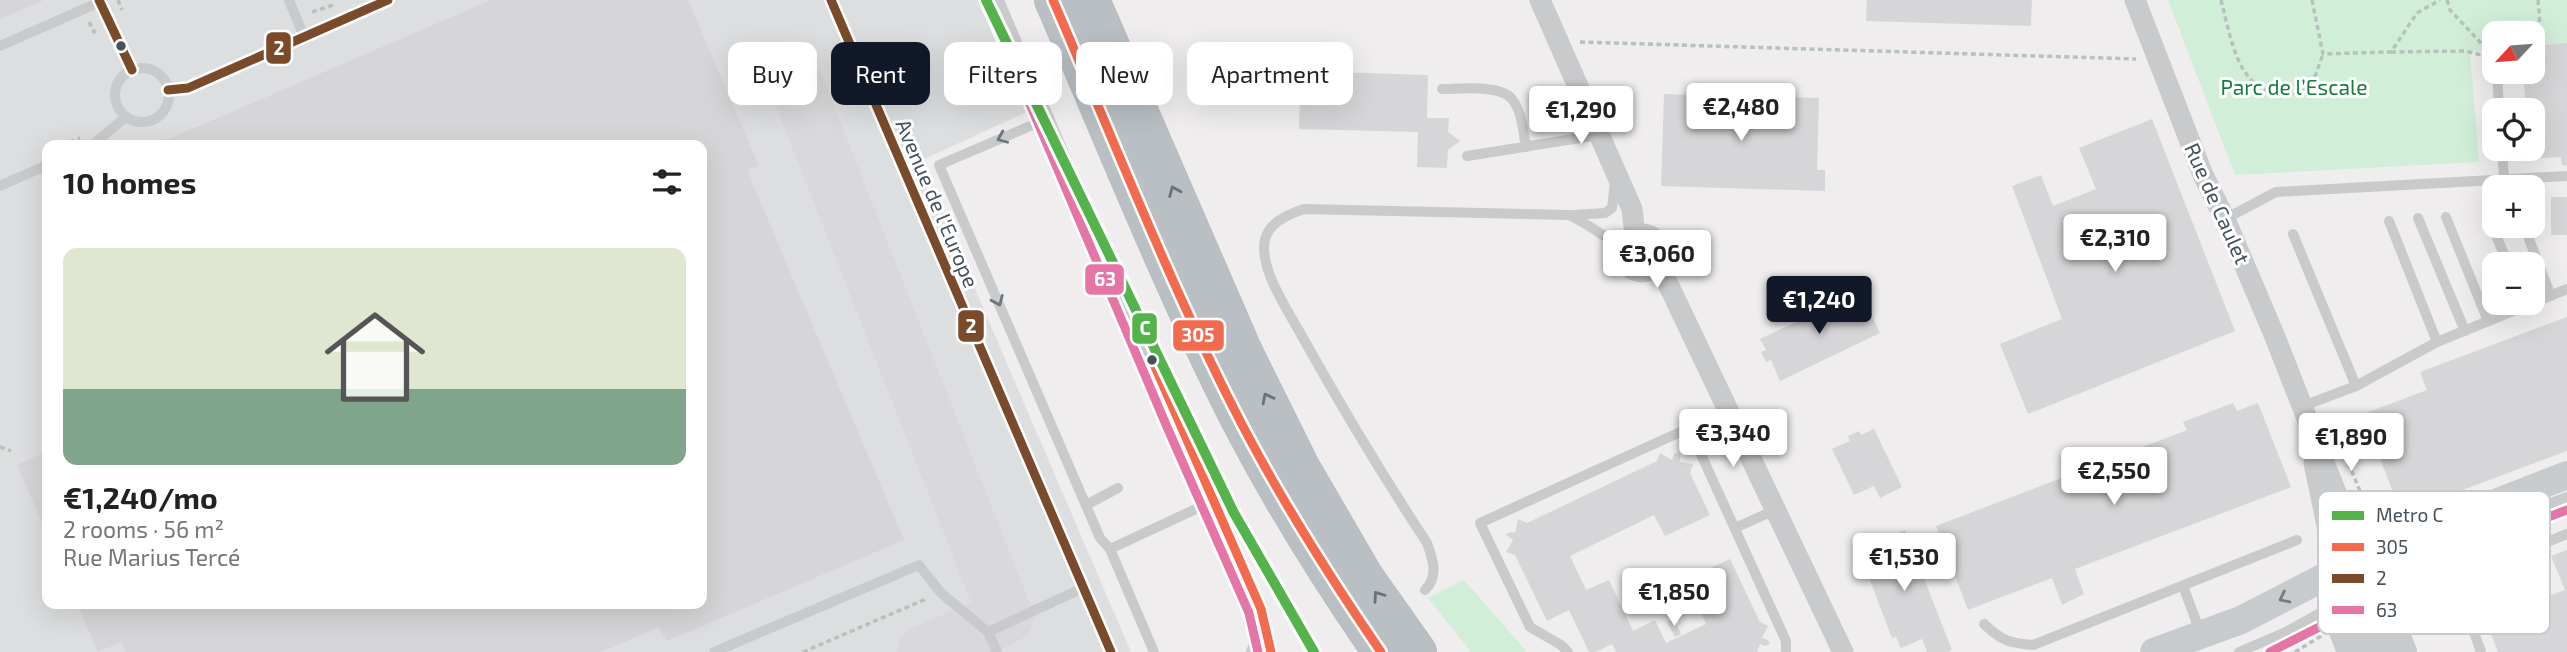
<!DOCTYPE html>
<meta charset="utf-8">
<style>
body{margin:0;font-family:"Exo 2",sans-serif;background:#f6f6f6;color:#222;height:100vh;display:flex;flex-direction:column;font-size:26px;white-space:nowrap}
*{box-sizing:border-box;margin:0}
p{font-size:23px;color:#767676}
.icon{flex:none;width:38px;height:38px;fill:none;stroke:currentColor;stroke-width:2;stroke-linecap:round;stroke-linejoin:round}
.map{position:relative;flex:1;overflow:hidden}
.drawer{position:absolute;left:42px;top:140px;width:665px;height:469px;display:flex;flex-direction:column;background:#fff;border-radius:14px;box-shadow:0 7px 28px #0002}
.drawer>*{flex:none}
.top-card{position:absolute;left:728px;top:42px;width:665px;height:63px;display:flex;gap:14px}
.needle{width:46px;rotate:244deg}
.tools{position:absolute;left:2482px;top:21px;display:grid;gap:14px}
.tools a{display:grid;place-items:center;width:63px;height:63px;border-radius:14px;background:#fff;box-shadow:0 7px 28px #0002;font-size:35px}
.price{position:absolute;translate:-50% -60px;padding:0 16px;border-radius:7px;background:#fff;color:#222;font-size:23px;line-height:46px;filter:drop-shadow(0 2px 4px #0008)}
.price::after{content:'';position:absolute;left:50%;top:42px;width:21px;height:16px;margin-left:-10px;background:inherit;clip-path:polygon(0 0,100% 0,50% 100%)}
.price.active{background:#111827;color:#fff}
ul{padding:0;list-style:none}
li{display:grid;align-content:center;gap:14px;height:371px;padding:0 21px}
li span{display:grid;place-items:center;height:217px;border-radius:14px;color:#555}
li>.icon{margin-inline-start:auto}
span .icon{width:126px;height:126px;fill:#fffc;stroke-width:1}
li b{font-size:30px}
h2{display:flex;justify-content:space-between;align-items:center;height:84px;padding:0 21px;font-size:30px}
.tag{padding:0 24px;border-radius:14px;background:#fff;box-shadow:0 7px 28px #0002;font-size:24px;line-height:63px}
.tag.active{background:#111827;color:#fff}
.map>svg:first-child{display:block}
.airport{fill:#dcdee0;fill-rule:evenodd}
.green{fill:#d1eed9}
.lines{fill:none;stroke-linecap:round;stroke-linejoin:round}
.taxiway{stroke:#d9d8da;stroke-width:54}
.building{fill:#d6d6d8}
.highway-casing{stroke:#b3b8bd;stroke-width:38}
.path{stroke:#b5c2bd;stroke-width:3.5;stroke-dasharray:5 3.5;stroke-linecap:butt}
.lane{stroke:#c8cacc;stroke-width:10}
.street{stroke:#c8cacc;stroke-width:21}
.secondary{stroke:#c8cbce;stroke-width:28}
.highway{stroke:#b9bfc3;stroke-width:37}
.bus-1-casing{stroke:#fff;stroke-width:14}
.bus-2-casing{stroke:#fff;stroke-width:14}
.bus-3-casing{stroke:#fff;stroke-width:14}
.bus-1{stroke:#f26b4e;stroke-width:9}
.bus-2{stroke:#7a4b2a;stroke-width:9}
.bus-3{stroke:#e675a7;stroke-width:9}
.metro-1-casing{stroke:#fff;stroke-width:16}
.metro-1{stroke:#54b34b;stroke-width:10}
.oneway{stroke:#6c767c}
.oneway2{stroke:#68737a}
.oneway3{stroke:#737c83}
.bus-dot{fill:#45525a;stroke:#fff;stroke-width:2.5}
.labels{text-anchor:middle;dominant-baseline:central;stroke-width:6;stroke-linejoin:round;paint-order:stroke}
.park-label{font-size:21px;fill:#167c3e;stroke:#fff}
.street-label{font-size:21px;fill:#45525a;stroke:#fff}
.key{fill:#fff;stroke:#c7cbce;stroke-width:2}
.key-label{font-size:19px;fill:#45525a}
.line-badge{stroke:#fff;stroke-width:2.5}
.badge-label{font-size:19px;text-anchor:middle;font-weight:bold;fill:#fff}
</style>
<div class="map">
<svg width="2567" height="652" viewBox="0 0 2567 652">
<rect width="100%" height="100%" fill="#efedee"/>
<path class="airport" d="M 0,0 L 985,0 L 1031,110 L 920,161 L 1131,652 L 0,652 ZM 47,145 L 702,145 L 702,604 L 47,604 Z"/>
<g class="green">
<polygon points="2168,0 2567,0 2567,43 2532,46 2532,33 2494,33 2494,49 2470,52 2479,162 2235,175"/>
<polygon points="1464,580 1527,652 1471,652 1428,598"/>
</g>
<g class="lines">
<polyline class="taxiway" points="797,86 1006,617 924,652"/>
</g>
<g class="building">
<polygon points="0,0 44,0 0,19"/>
<polygon points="491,0 688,0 759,166 748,169 754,187 904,540 667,641 659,627 601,652 126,652 122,642 98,652 77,604 702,604 702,145 155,145"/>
<polygon points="1867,0 2032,0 2031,26 1866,21"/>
<polygon points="2567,43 2567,165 2562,166 2561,157 2529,159 2529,149 2532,149 2532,110 2526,110 2523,72 2532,72 2532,46"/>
<polygon points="1301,71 1428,75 1427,118 1449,118 1448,132 1460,141 1448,150 1447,168 1417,167 1418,132 1299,129"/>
<polygon points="1664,94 1819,98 1817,170 1825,170 1825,191 1661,186"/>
<polygon points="2152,119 2235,331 2028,414 2000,344 2062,319 2012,186 2041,175 2053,206 2096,189 2079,148"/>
<rect x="2551" y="197" width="16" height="38"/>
<polygon points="1860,292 1880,333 1780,381 1771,360 1766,362 1761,352 1766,350 1760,339"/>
<polygon points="2567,317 2567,451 2401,513 2363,414 2427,390 2420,372"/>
<polygon points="2233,403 2237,411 2258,403 2291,487 2075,569 2084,594 2062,605 2052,578 1968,610 1936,526 2187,430 2183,422"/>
<polygon points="1874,429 1902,487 1880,498 1874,486 1854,495 1832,449 1850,441 1848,436 1859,431 1861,435"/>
<polygon points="47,451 47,534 17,465"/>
<polygon points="1679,452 1681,457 1679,462 1693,464 1690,473 1710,515 1665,536 1654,515 1570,556 1586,590 1609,580 1633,631 1655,620 1666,643 1706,624 1686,579 1730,559 1760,622 1768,626 1762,638 1768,640 1770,644 1765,646 1760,644 1757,652 1616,652 1612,644 1596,652 1589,652 1569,610 1547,621 1515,555 1506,552 1513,540 1505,534 1511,532 1515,533 1518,519 1527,523 1657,461 1660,453 1672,460 1674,454"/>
<polygon points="1905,530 1952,650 1948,652 1927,652 1922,639 1901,648 1896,637 1892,638 1858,549"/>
<polygon points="2567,550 2567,652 2498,652 2473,587 2532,564 2545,597 2565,590 2551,556"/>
<polygon points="1674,619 1681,634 1675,637 1667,622"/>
</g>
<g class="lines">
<g class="highway-casing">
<g id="highway">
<path d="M 1053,0 C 1112,136 1167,275 1233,407 C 1276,492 1327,574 1381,652"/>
<polyline points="1091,0 1244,352 1301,467 1365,577 1418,652"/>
</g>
</g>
<g class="path">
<polyline points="118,0 122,10"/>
<path d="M 2221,0 C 2233,46 2239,104 2302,93 L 2316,74 L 2323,54"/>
<polyline points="2312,0 2323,54 2391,52 2417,13 2440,0"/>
<polyline points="2447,0 2450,10 2494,57"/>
<polyline points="2538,0 2541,37"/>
<polyline points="312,12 333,5"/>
<polyline points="89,22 94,32 98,30"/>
<polyline points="1580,42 2136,59"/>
<polyline points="2391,52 2465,51 2493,58"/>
<polyline points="62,145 80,138"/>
<polyline points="0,447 11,451"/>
<polyline points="2345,455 2374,525"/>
<polyline points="2405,591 2431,575"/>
<polyline points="803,652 926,599"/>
<polyline points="2295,652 2321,636"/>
</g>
<g class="lane">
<polyline points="99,0 132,70"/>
<polyline points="289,0 304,37"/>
<polyline points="831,0 1111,652"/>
<polyline points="999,0 1178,422 1261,609 1271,652"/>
<polyline points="0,46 100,2"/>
<circle cx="142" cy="95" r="27"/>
<polyline points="2497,72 2499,110"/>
<path d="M 1442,89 C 1460,89 1500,84 1512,99 C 1522,111 1523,132 1526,147"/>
<polyline points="168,90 188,88 388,0"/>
<polyline points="1049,118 939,165 1100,538 1110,549"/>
<polyline points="92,145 126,117"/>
<polyline points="2502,149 2504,178"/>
<polyline points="1467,156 1599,135"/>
<polyline points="0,186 47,165"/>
<polyline points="1573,215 1605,213 1612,208 1615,181"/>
<polyline points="2488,216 2508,264"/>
<polyline points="2446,217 2488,321"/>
<polyline points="2418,218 2465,331"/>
<polyline points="2225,219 2276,192 2567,176"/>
<polyline points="2389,221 2437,342"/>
<polyline points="2524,226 2551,296"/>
<polyline points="2293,234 2356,386"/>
<polyline points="2303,406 2356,386 2437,342 2567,289"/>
<polyline points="1086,505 1118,488"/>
<polyline points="1735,528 1775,510"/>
<polyline points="1245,586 1256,639 1251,652"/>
<polyline points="2183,586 2201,634"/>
<path d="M 1425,590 C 1439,576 1433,560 1427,543 C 1383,476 1342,408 1303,338 C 1289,312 1263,275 1264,246 C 1265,224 1286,215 1304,209 L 1569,215 C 1589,224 1605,238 1624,248"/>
<polyline points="2350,596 2496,524 2567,497"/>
<path d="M 1984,624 C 2002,641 2009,643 2033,645 L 2297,540"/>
<polyline points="988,632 997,652"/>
<polyline points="714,652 919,565 941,593 988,632 1083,588"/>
<polyline points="1154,652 1110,549 1213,501"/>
<polyline points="1568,652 1561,645 1530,627 1480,523 1689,428 1786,641 1786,652"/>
<polyline points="2239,652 2286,632 2336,604"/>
<polyline points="2481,652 2456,582 2463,576 2567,534"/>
</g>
<g class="street">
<polyline points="1540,0 1632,209 1635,235"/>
<polyline points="2135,0 2203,175 2225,219 2275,337 2351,531 2366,556"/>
<circle cx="1642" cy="253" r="19"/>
<polyline points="1656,266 1669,286 1843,652"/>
<polyline points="2314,463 2328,530 2330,575"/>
</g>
<g class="secondary">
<polyline points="2366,556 2403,652"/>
<path d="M 2330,575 C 2361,604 2363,615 2378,652"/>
<polyline points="2330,575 2340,623 2351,652"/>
<polyline points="2154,652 2241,620 2383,547 2567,475"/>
</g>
<use href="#highway" class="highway"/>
<g class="bus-1-casing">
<g id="bus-1">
<path d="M 1053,0 C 1112,136 1166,275 1233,407 C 1276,492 1327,573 1381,652"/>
<polyline points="1152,360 1261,609 1271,652"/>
</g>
</g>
<g class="bus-2-casing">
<g id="bus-2">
<polyline points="99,0 132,70"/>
<polyline points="831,0 1111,652"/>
<polyline points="168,90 188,88 388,0"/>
</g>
</g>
<g class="bus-3-casing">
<g id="bus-3">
<polyline points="988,5 1167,427 1249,613 1258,652"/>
<polyline points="2270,652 2501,535 2567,510"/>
</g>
</g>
<use href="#bus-1" class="bus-1"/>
<use href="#bus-2" class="bus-2"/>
<use href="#bus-3" class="bus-3"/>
<g class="metro-1-casing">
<polyline id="metro-1" points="986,0 1234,513 1314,652"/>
</g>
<use href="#metro-1" class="metro-1"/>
</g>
<defs><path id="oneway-chevron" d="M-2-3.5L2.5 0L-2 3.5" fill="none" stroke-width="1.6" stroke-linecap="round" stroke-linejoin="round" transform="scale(1.75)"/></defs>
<g class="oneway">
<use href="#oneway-chevron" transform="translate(1002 138) rotate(157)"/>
<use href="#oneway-chevron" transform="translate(998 301) rotate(67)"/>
</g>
<g class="oneway2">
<use href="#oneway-chevron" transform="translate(1174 191) rotate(-113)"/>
<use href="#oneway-chevron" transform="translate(1267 398) rotate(-117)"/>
<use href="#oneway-chevron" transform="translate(1378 596) rotate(-125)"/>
</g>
<use class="oneway3" href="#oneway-chevron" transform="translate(2284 598) rotate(154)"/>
<g class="bus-dot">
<circle cx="121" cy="46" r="6"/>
<circle cx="1152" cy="360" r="6"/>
</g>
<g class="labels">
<g class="park-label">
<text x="2294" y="86">Parc de l’Escale</text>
</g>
<g class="street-label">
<text transform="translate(938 203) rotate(67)">Avenue de l'Europe</text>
<text transform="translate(2218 203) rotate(66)">Rue de Caulet</text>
</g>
</g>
<rect x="2318" y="491" width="232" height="143" rx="10" class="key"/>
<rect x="2332" y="511" width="32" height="9" fill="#54b34b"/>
<rect x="2332" y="543" width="32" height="8" fill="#f26b4e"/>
<rect x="2332" y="574" width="32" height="9" fill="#7a4b2a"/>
<rect x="2332" y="606" width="32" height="8" fill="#e675a7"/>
<g class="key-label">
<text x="2376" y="522">Metro C</text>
<text x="2376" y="554">305</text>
<text x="2376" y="585">2</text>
<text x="2376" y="617">63</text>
</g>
<g class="line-badge">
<rect x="265" y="31" width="27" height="34" rx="7" fill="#7a4b2a"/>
<rect x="1084" y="263" width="41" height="33" rx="7" fill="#e675a7"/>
<rect x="957" y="309" width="28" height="34" rx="7" fill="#7a4b2a"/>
<rect x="1131" y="312" width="27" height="33" rx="7" fill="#54b34b"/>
<rect x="1172" y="319" width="53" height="33" rx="7" fill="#f26b4e"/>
</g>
<g class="badge-label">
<text x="279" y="55">2</text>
<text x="1105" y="286">63</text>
<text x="971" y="333">2</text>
<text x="1145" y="335">C</text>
<text x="1198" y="342">305</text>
</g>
</svg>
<div class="tools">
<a><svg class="needle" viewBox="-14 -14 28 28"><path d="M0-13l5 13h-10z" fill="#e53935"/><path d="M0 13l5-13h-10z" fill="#767676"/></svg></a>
<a><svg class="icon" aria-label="locate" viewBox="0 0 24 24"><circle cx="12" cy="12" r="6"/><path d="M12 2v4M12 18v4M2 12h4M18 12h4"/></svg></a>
<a>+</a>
<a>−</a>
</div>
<b class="price" style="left:1741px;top:143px">€2,480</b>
<b class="price" style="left:1581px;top:146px">€1,290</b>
<b class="price" style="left:2115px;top:274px">€2,310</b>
<b class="price" style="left:1657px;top:290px">€3,060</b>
<b class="price active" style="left:1819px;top:336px">€1,240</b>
<b class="price" style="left:1733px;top:469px">€3,340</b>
<b class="price" style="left:2351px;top:473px">€1,890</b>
<b class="price" style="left:2114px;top:507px">€2,550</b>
<b class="price" style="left:1904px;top:593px">€1,530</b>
<b class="price" style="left:1674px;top:628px">€1,850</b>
<div class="top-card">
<a class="tag">Buy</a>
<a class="tag active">Rent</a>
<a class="tag">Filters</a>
<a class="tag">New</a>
<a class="tag">Apartment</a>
</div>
<section class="drawer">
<h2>10 homes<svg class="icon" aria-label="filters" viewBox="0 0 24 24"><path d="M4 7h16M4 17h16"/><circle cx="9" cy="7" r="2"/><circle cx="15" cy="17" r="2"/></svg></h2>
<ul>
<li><span style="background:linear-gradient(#dfe7d0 65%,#7fa58c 0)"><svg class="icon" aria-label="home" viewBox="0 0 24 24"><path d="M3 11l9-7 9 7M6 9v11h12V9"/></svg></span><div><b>€1,240/mo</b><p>2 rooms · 56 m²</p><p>Rue Marius Tercé</p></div></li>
</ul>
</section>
</div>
